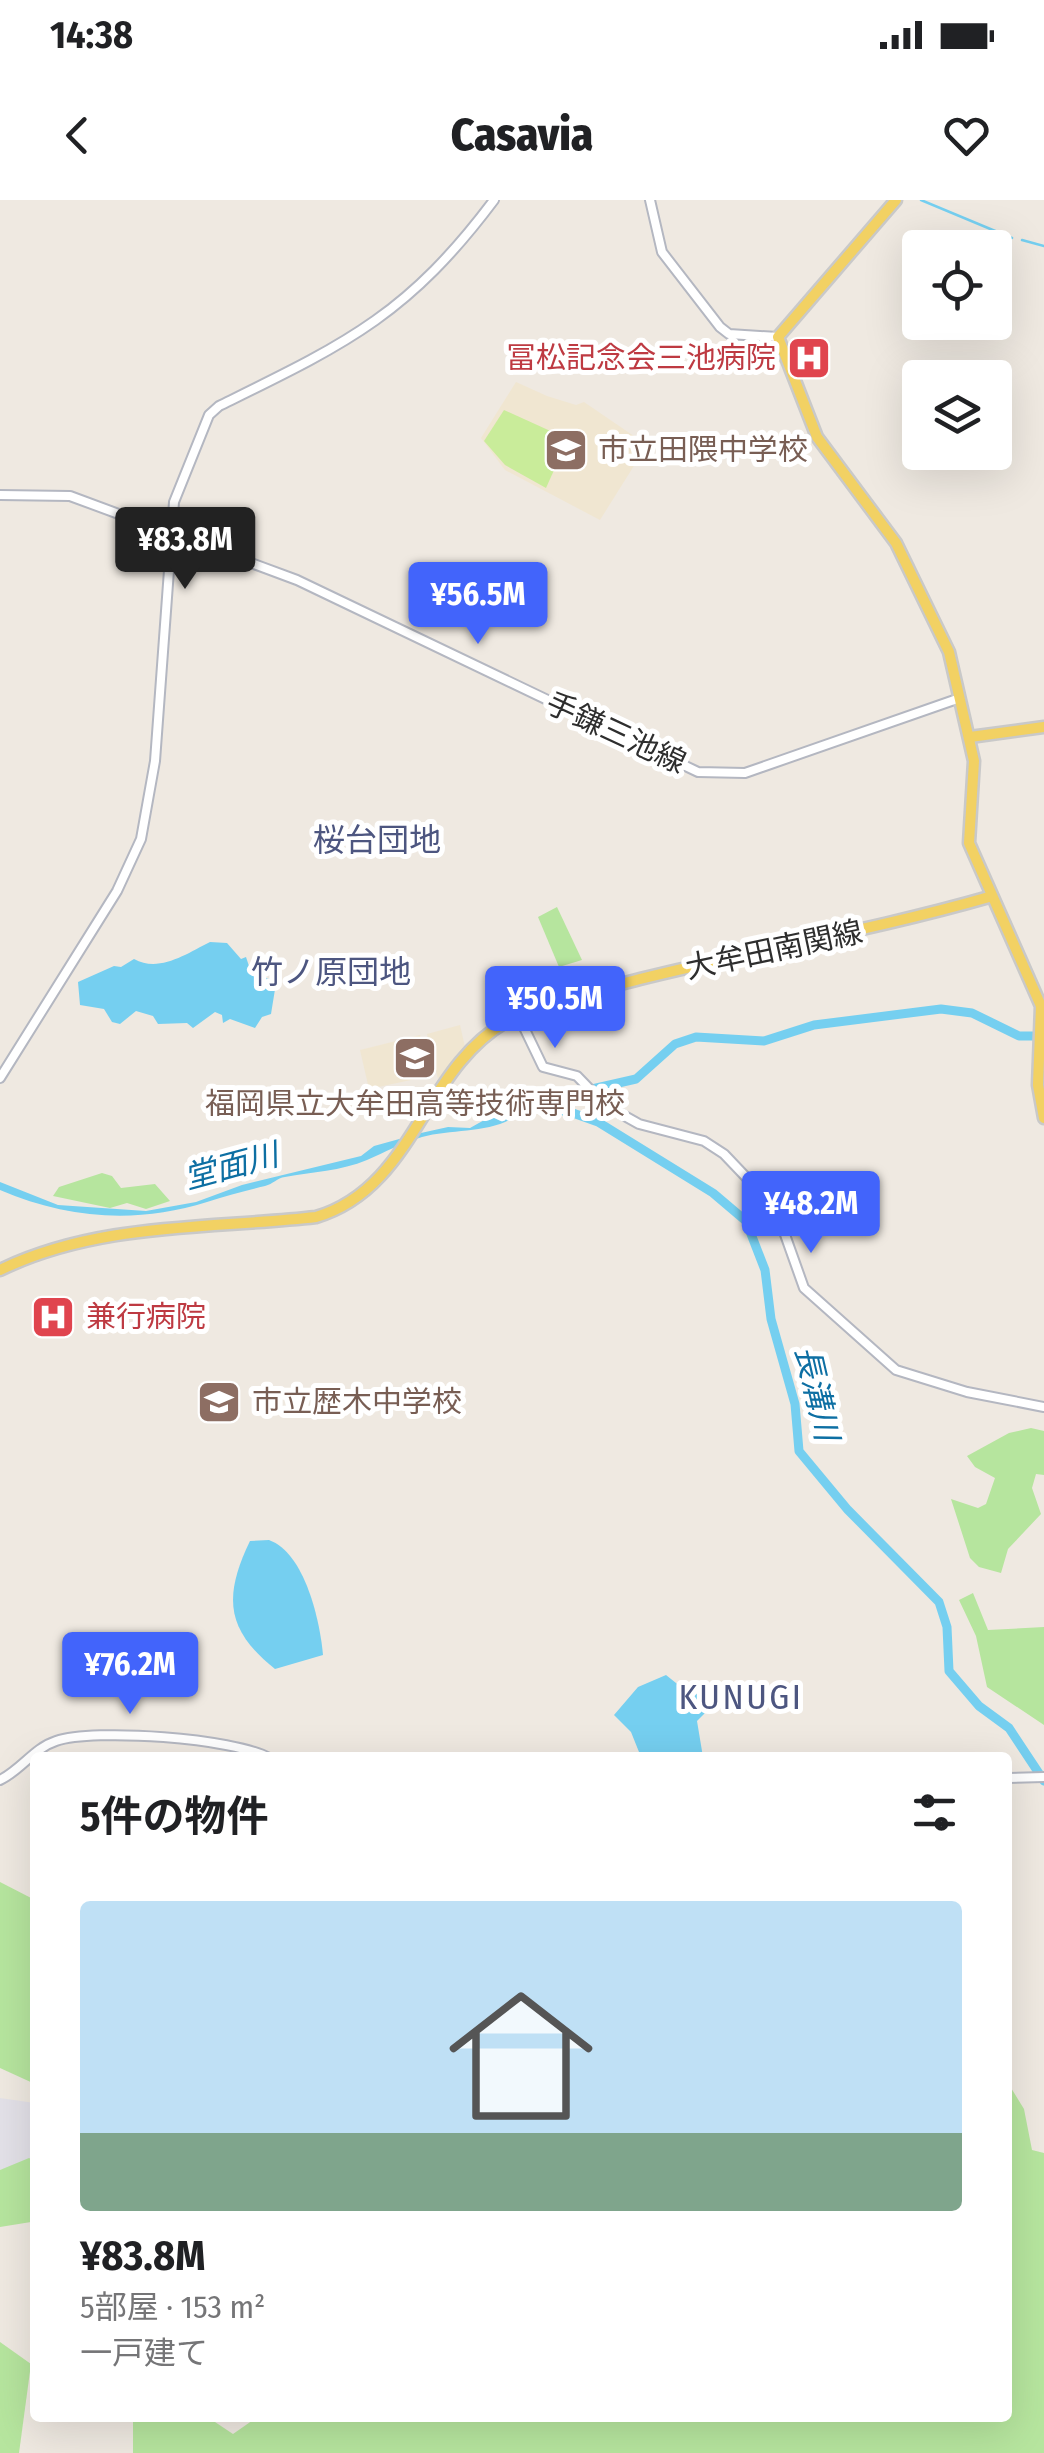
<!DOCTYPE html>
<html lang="ja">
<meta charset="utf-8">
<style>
body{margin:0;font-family:"Fira Sans Condensed","Noto Sans JP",sans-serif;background:#f6f6f6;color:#202124;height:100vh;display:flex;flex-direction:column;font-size:38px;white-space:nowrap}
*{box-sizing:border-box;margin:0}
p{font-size:32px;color:#757577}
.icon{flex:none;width:55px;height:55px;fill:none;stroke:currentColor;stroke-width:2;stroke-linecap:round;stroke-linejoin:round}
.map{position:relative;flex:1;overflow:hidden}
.drawer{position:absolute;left:30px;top:1552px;width:982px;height:670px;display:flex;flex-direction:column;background:#fff;border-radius:10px;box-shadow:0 10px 40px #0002}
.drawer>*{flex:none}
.tools{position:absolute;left:902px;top:30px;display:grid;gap:20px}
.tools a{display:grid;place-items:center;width:110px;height:110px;border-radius:10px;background:#fff;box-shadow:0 10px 40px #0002;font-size:50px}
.price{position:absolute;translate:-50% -85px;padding:0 22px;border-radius:10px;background:#4264fb;color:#fff;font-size:32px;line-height:65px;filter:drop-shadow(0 2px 5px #0008)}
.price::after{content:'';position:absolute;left:50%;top:60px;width:30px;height:22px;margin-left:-15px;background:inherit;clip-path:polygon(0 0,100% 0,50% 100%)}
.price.on{background:#222;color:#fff}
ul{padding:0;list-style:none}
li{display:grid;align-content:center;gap:20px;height:530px;padding:0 50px}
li+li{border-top:2px solid #e0e0e0}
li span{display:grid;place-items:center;height:310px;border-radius:10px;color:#555}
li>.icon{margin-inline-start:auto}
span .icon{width:180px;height:180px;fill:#fffc;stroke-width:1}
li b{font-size:42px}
h2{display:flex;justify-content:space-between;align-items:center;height:120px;padding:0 50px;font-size:42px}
.status{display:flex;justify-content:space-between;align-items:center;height:70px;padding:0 50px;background:#fff;direction:ltr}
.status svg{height:28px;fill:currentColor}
header{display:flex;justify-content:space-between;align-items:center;height:130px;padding:0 50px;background:#fff;font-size:45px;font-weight:800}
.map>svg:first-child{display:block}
.industrial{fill:#e3e1e8}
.education{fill:#f0e6d1}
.green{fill:#b6e59e}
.pitch{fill:#c9ec9a}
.water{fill:#75cff0}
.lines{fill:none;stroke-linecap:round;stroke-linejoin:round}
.stream{stroke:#75cff0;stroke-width:2.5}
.river{stroke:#75cff0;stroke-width:9}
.tertiary-casing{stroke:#b4b7c1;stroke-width:12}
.secondary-casing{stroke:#b4b7c1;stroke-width:12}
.primary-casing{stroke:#c9c9c9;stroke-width:15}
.tertiary{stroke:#fff;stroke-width:8}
.secondary{stroke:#fff;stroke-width:8}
.primary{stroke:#f2d163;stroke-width:10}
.labels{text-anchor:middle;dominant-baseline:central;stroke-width:10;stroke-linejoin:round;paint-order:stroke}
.health-label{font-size:30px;fill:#be3a42;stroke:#fff;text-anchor:end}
.education-label{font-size:30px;fill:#785e54;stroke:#fff;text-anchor:start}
.street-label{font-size:30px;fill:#2e2e2e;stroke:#fff}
.neighbourhood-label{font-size:32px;fill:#4d5680;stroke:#fff}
.water-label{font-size:32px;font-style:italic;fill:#0d6fa3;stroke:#fff}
.quarter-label{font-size:35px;letter-spacing:2.5px;fill:#4d5680;stroke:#fff}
</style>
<div class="status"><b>14:38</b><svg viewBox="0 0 49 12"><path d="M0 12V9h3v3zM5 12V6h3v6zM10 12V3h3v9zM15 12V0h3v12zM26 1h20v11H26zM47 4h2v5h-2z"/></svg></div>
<header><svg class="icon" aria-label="back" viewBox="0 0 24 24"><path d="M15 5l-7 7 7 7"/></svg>Casavia<svg class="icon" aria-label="heart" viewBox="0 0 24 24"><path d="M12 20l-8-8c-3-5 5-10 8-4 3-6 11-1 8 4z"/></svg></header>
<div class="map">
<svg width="1044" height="2253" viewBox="0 0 1044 2253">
<rect width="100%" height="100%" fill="#efe9e1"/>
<polygon class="industrial" points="0,1898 35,1903 35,1961 0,1970"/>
<g class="education">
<polygon points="516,182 547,196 576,205 584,202 647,245 600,320 505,270 481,238"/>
<polygon points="460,825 465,847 438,879 427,834"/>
<polygon points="420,835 429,868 425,877 369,889 360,850"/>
</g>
<g class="green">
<polygon points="557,707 582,760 559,767 538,717"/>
<polygon points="102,973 112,976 121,988 155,984 170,1001 146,1009 127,1003 110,1008 53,996 59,987"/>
<polygon points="1031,1228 1044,1231 1044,1275 1036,1274 1032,1288 1041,1314 1008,1349 1001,1373 979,1367 970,1358 951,1299 978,1308 986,1304 995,1278 975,1267 967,1256 1009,1233"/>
<polygon points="973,1393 988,1430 1044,1427 1044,1525 987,1487 976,1436 959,1400"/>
<polygon points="0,1682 35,1700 35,1884 0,1868"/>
<polygon points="1008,1883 1024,1909 1032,1950 1044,1953 1044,2253 133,2253 133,2218 209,2218 233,2234 256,2218 1008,2218"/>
<polygon points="29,1958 35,1961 35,2029 31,2022 0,2027 0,1970"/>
<polygon points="0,2142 31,2164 19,2253 0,2253"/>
</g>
<polygon class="pitch" points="504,210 568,239 546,288 505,265 484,241"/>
<g class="water">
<path d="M 210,742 L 227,743 L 241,759 L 246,757 L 249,766 L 268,779 L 277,777 L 271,814 L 262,817 L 255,828 L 230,819 L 223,823 L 222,815 L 215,812 L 193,828 L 187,823 L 158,824 L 153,816 L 136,811 L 120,824 L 112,822 L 104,809 L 80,805 L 78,782 L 114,766 L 121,767 L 134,759 C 159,773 186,754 210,742 Z"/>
<path d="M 550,903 L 564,911 L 563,916 L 555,909 L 522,911 C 496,935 455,928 422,937 C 402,943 385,952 367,960 C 341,971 312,972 285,977 C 277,978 273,984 265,986 C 244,991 226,996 207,1002 C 137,1024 68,1019 0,990 L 0,982 L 58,1005 L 146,1011 L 196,1002 L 242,985 L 361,956 L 374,946 L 421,933 L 448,927 L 470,928 L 495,914 Z"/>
<path d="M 269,1340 C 305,1353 320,1421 323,1455 L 275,1469 C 226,1430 223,1397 250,1341 Z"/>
<polygon points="666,1475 691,1495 711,1492 715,1496 713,1505 697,1521 703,1557 641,1557 631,1532 614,1515 638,1487"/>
</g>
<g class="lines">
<g class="stream">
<polyline points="921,0 1012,38"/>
<polyline points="1022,40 1044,46"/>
</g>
<g class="river">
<polyline points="556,907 598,922 713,993 746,1021 765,1070 771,1119 795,1204 799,1251 848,1310 939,1402 947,1427 949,1471 979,1506 1009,1528 1044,1581"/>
<polyline points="544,908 570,894 636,879 675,844 696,837 764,841 814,825 941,809 972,813 1019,836 1044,836"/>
</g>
<g class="tertiary-casing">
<g id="tertiary">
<polyline points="518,815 543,867 577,876 605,905 639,924 704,941 724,954 765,997 783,1029 804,1088 896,1170 967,1192 1044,1207"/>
<path d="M 0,878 L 117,691 L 141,639 L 155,561 L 174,302 L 209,215 L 219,206 C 345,144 407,116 494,0"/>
<polyline points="1008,1578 1044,1577"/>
<path d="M 0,1580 C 21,1570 34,1548 56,1541 C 94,1528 234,1538 269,1558"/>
</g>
</g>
<g class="secondary-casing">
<g id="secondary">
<polyline points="650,0 662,52 720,127 729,134 778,137"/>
<polyline points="0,295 70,296 297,380 698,572 745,573 960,498"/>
</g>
</g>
<g class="primary-casing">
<g id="primary">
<polyline points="896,0 778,137 817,237 896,343 949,452 974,561 969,643 1041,806 1038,885 1044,918"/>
<polyline points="970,537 1044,527"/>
<path d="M 0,1070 C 99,1022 209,1029 316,1017 C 416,987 422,868 509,820 C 548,798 596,791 640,779 C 756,750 874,730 989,697"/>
</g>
</g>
<use href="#tertiary" class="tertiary"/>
<use href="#secondary" class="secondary"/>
<use href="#primary" class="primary"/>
</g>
<defs>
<g id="hospital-square" transform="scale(2.25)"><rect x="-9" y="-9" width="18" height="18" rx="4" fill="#e0444e" stroke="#fff"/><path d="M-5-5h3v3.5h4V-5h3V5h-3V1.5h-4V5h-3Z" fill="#fff"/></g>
<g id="school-square" transform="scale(2.25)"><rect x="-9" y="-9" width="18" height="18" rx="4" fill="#8d6e63" stroke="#fff"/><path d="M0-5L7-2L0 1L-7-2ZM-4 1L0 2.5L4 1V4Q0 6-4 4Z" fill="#fff"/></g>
<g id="university-square" transform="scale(2.25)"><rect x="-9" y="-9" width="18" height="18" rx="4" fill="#8d6e63" stroke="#fff"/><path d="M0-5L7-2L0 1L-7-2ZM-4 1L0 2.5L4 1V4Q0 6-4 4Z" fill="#fff"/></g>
</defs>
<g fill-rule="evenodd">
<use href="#hospital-square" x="809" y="158"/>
<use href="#school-square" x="566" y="250"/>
<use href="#university-square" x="415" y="858"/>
<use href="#hospital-square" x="53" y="1117"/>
<use href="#school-square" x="219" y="1202"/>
</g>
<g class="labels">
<g class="health-label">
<text x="776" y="158">冨松記念会三池病院</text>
<text x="86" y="1117" text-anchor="start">兼行病院</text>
</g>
<g class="education-label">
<text x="598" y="250">市立田隈中学校</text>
<text x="415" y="904" text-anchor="middle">福岡県立大牟田高等技術専門校</text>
<text x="252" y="1202">市立歴木中学校</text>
</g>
<g class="street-label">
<text transform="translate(616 533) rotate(25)">手鎌三池線</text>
<text transform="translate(774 750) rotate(-12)">大牟田南関線</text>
</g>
<g class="neighbourhood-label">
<text x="377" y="640">桜台団地</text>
<text x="331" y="772">竹ノ原団地</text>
</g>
<g class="water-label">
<text transform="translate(231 966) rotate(-15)">堂面川</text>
<text transform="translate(817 1193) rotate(77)">長溝川</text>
</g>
<g class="quarter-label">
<text x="741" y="1497">KUNUGI</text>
</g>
</g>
</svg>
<div class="tools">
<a><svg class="icon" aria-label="locate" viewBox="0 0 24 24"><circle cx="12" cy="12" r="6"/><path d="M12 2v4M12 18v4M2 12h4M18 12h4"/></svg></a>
<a><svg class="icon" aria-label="layers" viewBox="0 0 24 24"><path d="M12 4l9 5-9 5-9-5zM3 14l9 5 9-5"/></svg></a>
</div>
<b class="price on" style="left:185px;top:392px">¥83.8M</b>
<b class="price" style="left:478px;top:447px">¥56.5M</b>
<b class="price" style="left:555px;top:851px">¥50.5M</b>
<b class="price" style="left:811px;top:1056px">¥48.2M</b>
<b class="price" style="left:130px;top:1517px">¥76.2M</b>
<section class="drawer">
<h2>5件の物件<svg class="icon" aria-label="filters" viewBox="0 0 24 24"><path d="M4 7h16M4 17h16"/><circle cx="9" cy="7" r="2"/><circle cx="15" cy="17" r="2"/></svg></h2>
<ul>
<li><span style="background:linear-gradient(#bfe0f5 75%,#7fa58c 0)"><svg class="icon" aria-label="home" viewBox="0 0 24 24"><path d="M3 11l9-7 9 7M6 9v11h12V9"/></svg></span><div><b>¥83.8M</b><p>5部屋 · 153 m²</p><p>一戸建て</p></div></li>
</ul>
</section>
</div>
